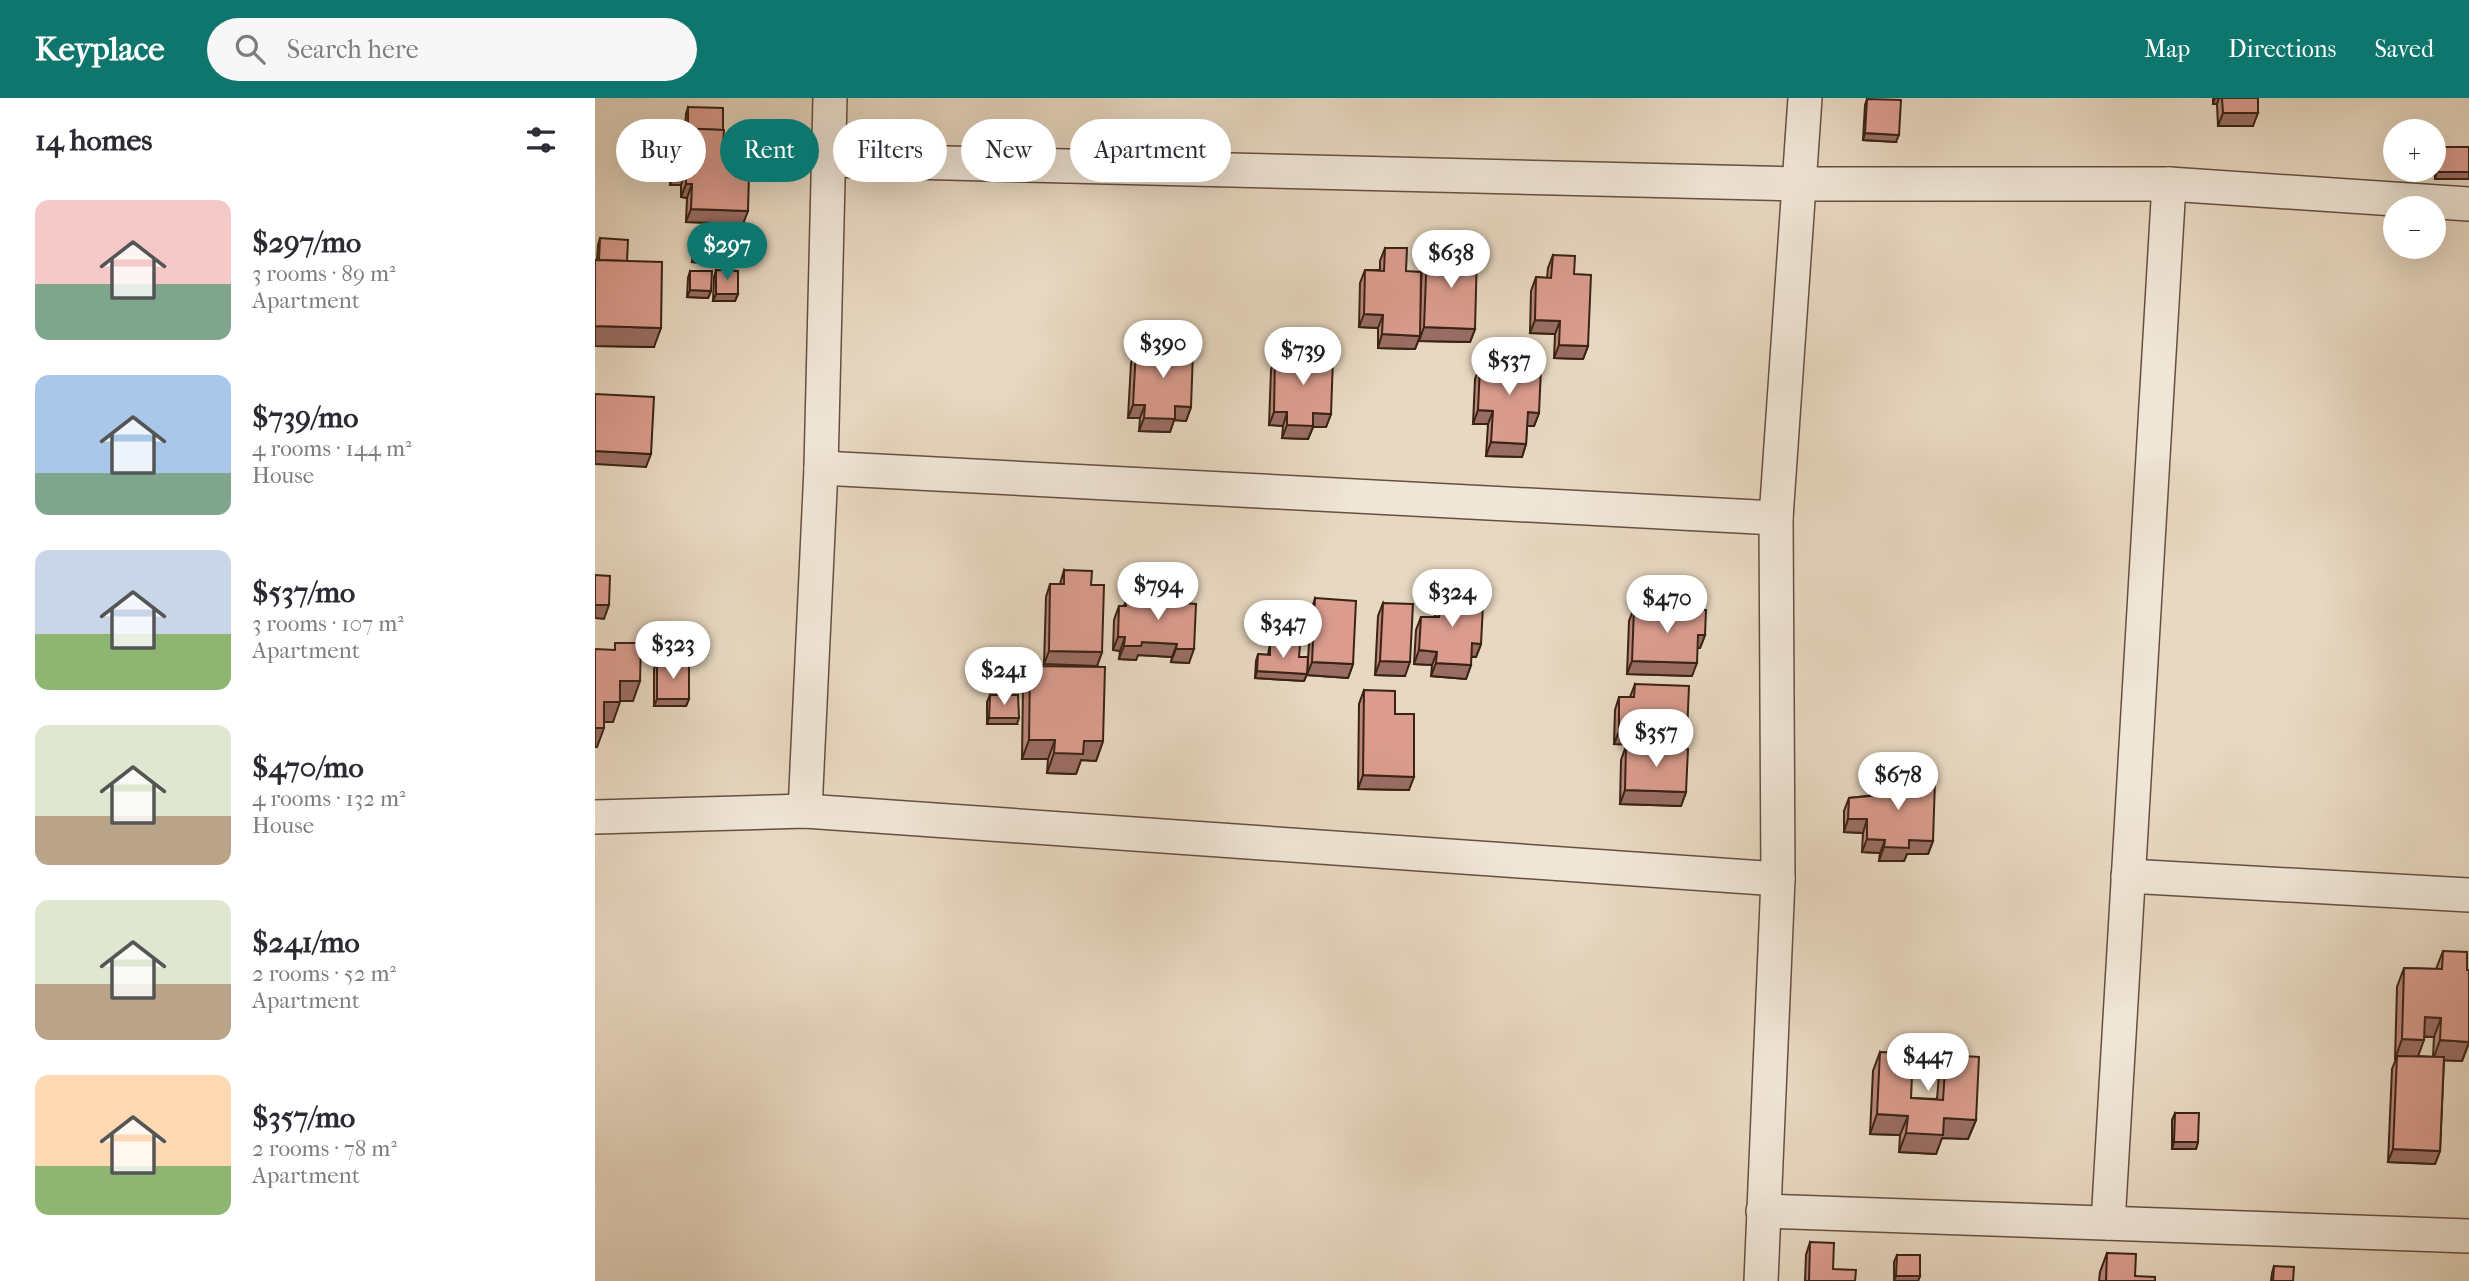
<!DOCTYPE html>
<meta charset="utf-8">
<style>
body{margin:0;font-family:"IM FELL French Canon",serif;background:#f7f7f7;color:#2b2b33;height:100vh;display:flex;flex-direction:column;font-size:26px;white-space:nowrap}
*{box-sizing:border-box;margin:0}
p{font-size:23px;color:#7c7c81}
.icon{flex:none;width:38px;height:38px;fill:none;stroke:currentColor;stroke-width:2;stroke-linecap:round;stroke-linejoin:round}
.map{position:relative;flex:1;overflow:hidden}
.side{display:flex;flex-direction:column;background:#fff;width:595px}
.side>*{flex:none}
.hud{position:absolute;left:21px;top:21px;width:665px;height:63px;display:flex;gap:14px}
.controls{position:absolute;left:1788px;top:21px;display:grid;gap:14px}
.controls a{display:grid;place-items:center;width:63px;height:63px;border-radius:50%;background:#fff;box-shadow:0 7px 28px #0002;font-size:35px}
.price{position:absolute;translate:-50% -60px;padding:0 16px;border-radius:24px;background:#fff;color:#222;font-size:23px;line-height:46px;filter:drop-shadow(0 2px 4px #0008)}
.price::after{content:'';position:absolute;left:50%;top:42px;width:21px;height:16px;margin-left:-10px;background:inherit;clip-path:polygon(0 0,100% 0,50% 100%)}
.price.current{background:#0f766e;color:#fff}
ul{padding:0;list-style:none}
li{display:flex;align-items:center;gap:21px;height:175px;padding:0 35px}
li span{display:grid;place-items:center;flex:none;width:196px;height:140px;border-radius:14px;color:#555}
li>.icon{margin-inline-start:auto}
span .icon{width:84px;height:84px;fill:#fffc;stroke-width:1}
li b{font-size:30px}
h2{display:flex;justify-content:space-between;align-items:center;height:84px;padding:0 35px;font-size:30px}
.tag{padding:0 24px;border-radius:32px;background:#fff;box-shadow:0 7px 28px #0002;font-size:24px;line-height:63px}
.tag.current{background:#0f766e;color:#fff}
header{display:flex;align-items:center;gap:42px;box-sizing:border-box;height:98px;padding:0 35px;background:#0f766e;color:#fff}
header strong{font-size:33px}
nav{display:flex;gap:38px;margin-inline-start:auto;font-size:24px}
.search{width:490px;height:63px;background:#f7f7f7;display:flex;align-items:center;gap:18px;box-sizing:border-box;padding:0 24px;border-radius:38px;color:#7c7c81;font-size:26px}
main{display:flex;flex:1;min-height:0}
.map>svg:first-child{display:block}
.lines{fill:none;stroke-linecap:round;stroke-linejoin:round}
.street-casing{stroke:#65503f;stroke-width:36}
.street{stroke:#f0e6d7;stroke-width:33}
.wall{fill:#bc867a;stroke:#392314;stroke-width:2;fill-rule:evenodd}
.shaded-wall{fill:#996d63;stroke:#392314;stroke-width:2}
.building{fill:#db9c8e;stroke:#392314;stroke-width:2}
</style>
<header>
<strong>Keyplace</strong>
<div class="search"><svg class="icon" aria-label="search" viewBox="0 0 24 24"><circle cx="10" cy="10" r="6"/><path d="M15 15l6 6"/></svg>Search here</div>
<nav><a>Map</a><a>Directions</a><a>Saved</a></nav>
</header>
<main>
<section class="side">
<h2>14 homes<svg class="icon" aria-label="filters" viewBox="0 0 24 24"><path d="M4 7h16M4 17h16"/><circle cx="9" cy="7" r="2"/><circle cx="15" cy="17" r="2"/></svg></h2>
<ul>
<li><span style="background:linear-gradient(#f6c9c9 60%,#7fa58c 0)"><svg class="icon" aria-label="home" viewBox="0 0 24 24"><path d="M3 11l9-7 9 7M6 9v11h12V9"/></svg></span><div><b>$297/mo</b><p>3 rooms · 89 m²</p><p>Apartment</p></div></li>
<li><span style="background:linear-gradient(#a9c7e8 70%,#7fa58c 0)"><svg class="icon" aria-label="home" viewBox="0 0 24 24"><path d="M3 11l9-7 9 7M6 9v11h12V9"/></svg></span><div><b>$739/mo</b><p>4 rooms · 144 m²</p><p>House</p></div></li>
<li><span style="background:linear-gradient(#c9d6e8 60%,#8fb573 0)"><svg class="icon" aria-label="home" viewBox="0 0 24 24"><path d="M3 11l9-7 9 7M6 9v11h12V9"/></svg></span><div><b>$537/mo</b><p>3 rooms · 107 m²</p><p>Apartment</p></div></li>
<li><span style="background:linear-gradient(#dfe7d0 65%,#b9a48a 0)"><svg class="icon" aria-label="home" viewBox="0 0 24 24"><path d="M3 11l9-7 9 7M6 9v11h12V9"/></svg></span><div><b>$470/mo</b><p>4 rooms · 132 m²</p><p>House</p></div></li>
<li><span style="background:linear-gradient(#dfe7d0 60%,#b9a48a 0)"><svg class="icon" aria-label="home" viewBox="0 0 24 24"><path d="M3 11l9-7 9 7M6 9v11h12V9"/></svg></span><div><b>$241/mo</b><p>2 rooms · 52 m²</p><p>Apartment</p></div></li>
<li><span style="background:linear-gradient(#ffd9b3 65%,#8fb573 0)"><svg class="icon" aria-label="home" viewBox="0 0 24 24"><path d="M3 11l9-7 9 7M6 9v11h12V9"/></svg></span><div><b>$357/mo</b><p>2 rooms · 78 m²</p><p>Apartment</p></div></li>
</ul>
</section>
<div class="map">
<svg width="1874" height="1183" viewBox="0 0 1874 1183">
<rect width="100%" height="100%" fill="#e8d8c1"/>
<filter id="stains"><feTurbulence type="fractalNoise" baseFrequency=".00286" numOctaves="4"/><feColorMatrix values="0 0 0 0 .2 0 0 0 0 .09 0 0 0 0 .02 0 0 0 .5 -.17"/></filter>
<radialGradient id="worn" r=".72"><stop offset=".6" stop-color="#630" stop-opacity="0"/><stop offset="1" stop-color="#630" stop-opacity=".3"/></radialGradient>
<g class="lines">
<g class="street-casing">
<g id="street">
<polyline points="233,62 1202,86 1574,86 1874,106"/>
<polyline points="226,370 1181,420"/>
<polyline points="210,713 226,370 235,0"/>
<polyline points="0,719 210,713 1183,781"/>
<polyline points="1533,778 1874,797"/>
<polyline points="1168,1113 1874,1138"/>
<polyline points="1513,1125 1574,86"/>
<polyline points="1166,1183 1183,781 1181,420 1210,0"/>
</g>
</g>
<use href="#street" class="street"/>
</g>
<g class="wall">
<polygon points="1618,0 1663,0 1658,28 1623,28 1622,6 1618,6"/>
<polygon points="1272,1 1301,44 1268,42 1270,7"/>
<polygon points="93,9 128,45 144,75 148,126 91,124 92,100 86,99 86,87 75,87 77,44 82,30 90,31 91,16"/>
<polygon points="1843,49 1874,49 1874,81 1840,81 1840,55"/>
<polygon points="101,137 122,166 97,164 99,143"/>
<polygon points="130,139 155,167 127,166 127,145"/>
<polygon points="5,140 32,163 59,249 0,248 0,162 2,162 3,147"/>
<polygon points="790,150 811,173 825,238 820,251 783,250 783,230 764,229 765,185 770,172 785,172 785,163"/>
<polygon points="832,153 880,231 875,244 824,243 827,166"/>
<polygon points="958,157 979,176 993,248 988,261 959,260 960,236 935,235 936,193 941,179 952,180 953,170"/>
<polygon points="121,172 143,196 140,203 118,203 119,179"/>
<polygon points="95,173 116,193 113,200 92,199 93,180"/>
<polygon points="555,240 570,252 596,309 591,323 579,322 575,334 544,333 545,320 533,320 536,265 541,251 551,252"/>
<polygon points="706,249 722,260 736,316 731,329 718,329 713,341 687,340 688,328 674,327 676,272 680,258 703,259"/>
<polygon points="891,259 936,270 944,315 939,328 932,328 931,346 927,359 891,358 893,326 878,326 880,281 885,268 888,268"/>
<polygon points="469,472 507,554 502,568 449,566 451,499 455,486 465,486"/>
<polygon points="846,488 866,505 886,546 881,559 876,559 876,567 871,581 836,578 837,567 819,566 821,532 826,519 840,519 841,501"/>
<polygon points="551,495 576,504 594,565 576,564 577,559 543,557 541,562 524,561 525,553 518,552 519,522 524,508 529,508 531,502 548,503"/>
<polygon points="720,500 758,566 753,580 712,577 716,514"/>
<polygon points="788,505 810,578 780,577 783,518"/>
<polygon points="1039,510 1110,537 1105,550 1102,550 1097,578 1032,576 1034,523"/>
<polygon points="665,517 688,536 686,543 661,542 663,524"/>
<polygon points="675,545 704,559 712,576 709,583 660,580 661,563 663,556 673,557"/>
<polygon points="62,564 94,601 91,608 59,608 59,571"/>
<polygon points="435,568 508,643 501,663 486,662 481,676 452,675 453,661 427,661 428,587"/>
<polygon points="1040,586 1087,648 1019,646 1020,612 1024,599 1035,599"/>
<polygon points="769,592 800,616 814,692 763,691 764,606"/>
<polygon points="395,597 422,626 392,626 392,604"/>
<polygon points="1031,648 1091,694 1086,708 1025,706 1026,662"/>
<polygon points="1285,681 1338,743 1333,756 1312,756 1309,763 1284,763 1285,755 1267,754 1268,735 1249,734 1249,713 1254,700 1280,697"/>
<path d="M 1848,853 L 1872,872 L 1874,872 L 1874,945 L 1867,963 L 1849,962 L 1845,1053 L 1840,1066 L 1793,1064 L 1797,971 L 1801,961 L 1800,961 L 1802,889 L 1809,870 L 1841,871 ZM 1829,939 L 1839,939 L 1838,959 L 1823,958 Z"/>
<polygon points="1285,954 1316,1000 1342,1001 1344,976 1351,957 1381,1022 1373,1041 1347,1040 1341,1056 1304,1054 1305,1037 1275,1036 1278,973"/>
<polygon points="1580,1015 1603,1044 1601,1051 1577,1051 1577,1022"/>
<polygon points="1215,1144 1238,1171 1260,1183 1210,1183 1211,1157"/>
<polygon points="1512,1155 1540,1178 1560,1183 1504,1183 1505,1174"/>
<polygon points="1302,1157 1325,1178 1323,1183 1299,1183 1299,1164"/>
<polygon points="1679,1168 1698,1183 1676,1183 1677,1175"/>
</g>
<g class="shaded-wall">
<polygon points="1620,0 1624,0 1622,6 1618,6"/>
<polygon points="1628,15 1663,15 1658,28 1623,28"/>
<polygon points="1270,35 1304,37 1301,44 1268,42"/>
<polygon points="80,74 91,74 86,87 75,87"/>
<polygon points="1842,74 1874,74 1874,81 1840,81"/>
<polygon points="91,86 97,86 92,100 86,99"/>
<polygon points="96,111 153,113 148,126 91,124"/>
<polygon points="100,157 125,159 122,166 97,164"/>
<polygon points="129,159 157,160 155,167 127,166"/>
<polygon points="95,192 116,193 113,200 92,199"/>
<polygon points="121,196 143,196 140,203 118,203"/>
<polygon points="769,216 788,217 783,230 764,229"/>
<polygon points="940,222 965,223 960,236 935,235"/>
<polygon points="0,228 66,230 59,249 0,248"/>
<polygon points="829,229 880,231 875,244 824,243"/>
<polygon points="787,236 825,238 820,251 783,250"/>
<polygon points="964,247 993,248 988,261 959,260"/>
<polygon points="538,307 550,307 545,320 533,320"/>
<polygon points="580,308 596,309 591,323 579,322 575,334 544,333 549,320"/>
<polygon points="883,312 898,313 893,326 878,326"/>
<polygon points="679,314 692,314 688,328 674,327"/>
<polygon points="933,314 944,315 939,328 928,328"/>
<polygon points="718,315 736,316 731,329 718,329 713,341 687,340 692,327"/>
<polygon points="896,344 931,346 927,359 891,358"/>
<polygon points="0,353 56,356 51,369 0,366"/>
<polygon points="0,507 14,507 9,521 0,520"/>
<polygon points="664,535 688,536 686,543 661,542"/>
<polygon points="1103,537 1110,537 1105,550 1098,550"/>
<polygon points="523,539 530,539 525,553 518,552"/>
<polygon points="547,544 582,546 577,559 543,557 541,562 524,561 529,548"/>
<polygon points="877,545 886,546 881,559 872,558"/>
<polygon points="581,551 599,551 594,565 576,564"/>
<polygon points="824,552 842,554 837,567 819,566"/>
<polygon points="454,553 507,554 502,568 449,566"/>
<polygon points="785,563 815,564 810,578 780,577"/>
<polygon points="1037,563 1102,565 1097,578 1032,576"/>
<polygon points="717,564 758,566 753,580 712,577"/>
<polygon points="841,565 876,567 871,581 836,578"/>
<polygon points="662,573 712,576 709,583 660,580"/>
<polygon points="25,583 45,583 38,603 18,603"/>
<polygon points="62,601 94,601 91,608 59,608"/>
<polygon points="9,604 25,604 18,624 2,624"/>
<polygon points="394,620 424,620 422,626 392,626"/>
<polygon points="0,630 9,630 2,649 0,649"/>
<polygon points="1024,633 1092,635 1087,648 1019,646"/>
<polygon points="434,642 460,642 453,661 427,661"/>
<polygon points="489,643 508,643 501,663 486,662 481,676 452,675 459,655"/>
<polygon points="768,677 819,679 814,692 763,691"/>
<polygon points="1030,692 1091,694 1086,708 1025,706"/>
<polygon points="1253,721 1272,721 1268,735 1249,734"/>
<polygon points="1272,741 1290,742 1285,755 1267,754"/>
<polygon points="1314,742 1338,743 1333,756 1312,756 1309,763 1284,763 1289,749"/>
<polygon points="1830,919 1846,920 1839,939 1822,938"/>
<polygon points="1807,941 1829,942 1822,961 1802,958 1800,961"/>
<polygon points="1845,942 1874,944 1867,963 1838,962"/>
<polygon points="1282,1016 1313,1018 1305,1037 1275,1036"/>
<polygon points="1349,1020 1381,1022 1373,1041 1347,1040 1341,1056 1304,1054 1311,1035"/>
<polygon points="1579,1044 1603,1044 1601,1051 1577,1051"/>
<polygon points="1798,1051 1845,1053 1840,1066 1793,1064"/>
<polygon points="1301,1178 1325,1178 1323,1183 1299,1183"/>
</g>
<g class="building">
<polygon points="1627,0 1663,0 1663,15 1628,15"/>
<polygon points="1272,1 1306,2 1304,37 1270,35"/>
<polygon points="93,9 128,10 128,32 93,31"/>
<polygon points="82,30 129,32 128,45 145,46 144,75 154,76 153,113 96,111 97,86 91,86 91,74 80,74"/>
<polygon points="1843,49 1874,49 1874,74 1842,74"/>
<polygon points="101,137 126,138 125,159 100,157"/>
<polygon points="130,139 158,139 157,160 129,159"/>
<polygon points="5,140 33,142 32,163 4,162"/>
<polygon points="790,150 812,150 811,173 826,174 825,238 787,236 788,217 769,216 770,172 789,173"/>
<polygon points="832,153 882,154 880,231 829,229"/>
<polygon points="958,157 980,158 979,176 996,177 993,248 964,247 965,223 940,222 941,179 956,180"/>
<polygon points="0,162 67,164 66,230 0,228"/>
<polygon points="121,172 143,173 143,196 121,196"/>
<polygon points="95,173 117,173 116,193 95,192"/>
<polygon points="555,240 570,241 570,252 598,254 596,309 580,308 580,321 549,320 550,307 538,307 541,251 555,252"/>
<polygon points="706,249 722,250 722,260 738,260 736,316 718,315 718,328 692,327 692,314 679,314 680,258 706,259"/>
<polygon points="891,259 936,261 936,270 946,270 944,315 933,314 931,346 896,344 898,313 883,312 885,268 890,268"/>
<polygon points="0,296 59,299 56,356 0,353"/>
<polygon points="469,472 497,473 496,487 509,487 507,554 454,553 455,486 469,486"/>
<polygon points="0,477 15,478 14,507 0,507"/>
<polygon points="846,488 867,489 866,505 888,507 886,546 877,545 876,567 841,565 842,554 824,552 826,519 844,519"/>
<polygon points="551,495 576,496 576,504 601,506 599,551 581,551 582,546 547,544 546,548 529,548 530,539 523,539 524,508 531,508 531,502 550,503"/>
<polygon points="720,500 761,503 758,566 717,564"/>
<polygon points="788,505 818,506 815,564 785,563"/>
<polygon points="1039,510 1111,512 1110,537 1103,537 1102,565 1037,563"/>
<polygon points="665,517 690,519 688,536 664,535"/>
<polygon points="20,545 46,545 45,583 25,583 25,604 9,604 9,630 0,630 0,551 20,552"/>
<polygon points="675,545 705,547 704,559 713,559 712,576 662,573 663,556 675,557"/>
<polygon points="62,564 94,565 94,601 62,601"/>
<polygon points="435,568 510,569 508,643 489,643 488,656 459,655 460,642 434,642"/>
<polygon points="1040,586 1094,588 1092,635 1024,633 1024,599 1039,599"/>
<polygon points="769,592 800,593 800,616 819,616 819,679 768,677"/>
<polygon points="395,597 423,597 424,620 394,620"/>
<polygon points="1031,648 1093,651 1091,694 1030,692"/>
<polygon points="1285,681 1340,682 1338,743 1314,742 1314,750 1289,749 1290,742 1272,741 1272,721 1253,721 1254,700 1285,697"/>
<polygon points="1848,853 1872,854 1872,872 1874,872 1874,944 1845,942 1846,920 1830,919 1829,942 1807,941 1809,870 1847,871"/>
<polygon points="1285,954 1318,955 1316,1000 1348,1002 1351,957 1384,959 1381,1022 1349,1020 1348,1037 1311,1035 1313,1018 1282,1016"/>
<polygon points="1802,958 1849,959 1845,1053 1798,1051"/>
<polygon points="1580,1015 1604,1015 1603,1044 1579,1044"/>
<polygon points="1215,1144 1239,1145 1238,1171 1261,1172 1260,1183 1214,1183"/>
<polygon points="1512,1155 1541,1156 1540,1178 1560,1179 1560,1183 1511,1183"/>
<polygon points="1302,1157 1325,1157 1325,1178 1301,1178"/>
<polygon points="1679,1168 1699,1169 1698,1183 1678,1183"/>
</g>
<rect width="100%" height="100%" filter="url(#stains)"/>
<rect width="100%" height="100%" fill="url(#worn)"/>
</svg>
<div class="controls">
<a>+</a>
<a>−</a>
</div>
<b class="price current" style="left:132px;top:184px">$297</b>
<b class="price" style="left:856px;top:192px">$638</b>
<b class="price" style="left:568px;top:282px">$390</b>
<b class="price" style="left:708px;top:289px">$739</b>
<b class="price" style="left:914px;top:299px">$537</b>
<b class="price" style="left:563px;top:524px">$794</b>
<b class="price" style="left:857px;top:531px">$324</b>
<b class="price" style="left:1072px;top:537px">$470</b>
<b class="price" style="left:688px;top:562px">$347</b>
<b class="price" style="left:78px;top:583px">$323</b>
<b class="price" style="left:409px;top:609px">$241</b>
<b class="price" style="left:1061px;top:671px">$357</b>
<b class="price" style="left:1303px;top:714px">$678</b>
<b class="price" style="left:1333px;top:995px">$447</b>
<div class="hud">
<a class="tag">Buy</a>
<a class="tag current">Rent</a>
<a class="tag">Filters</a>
<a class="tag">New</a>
<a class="tag">Apartment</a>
</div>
</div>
</main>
